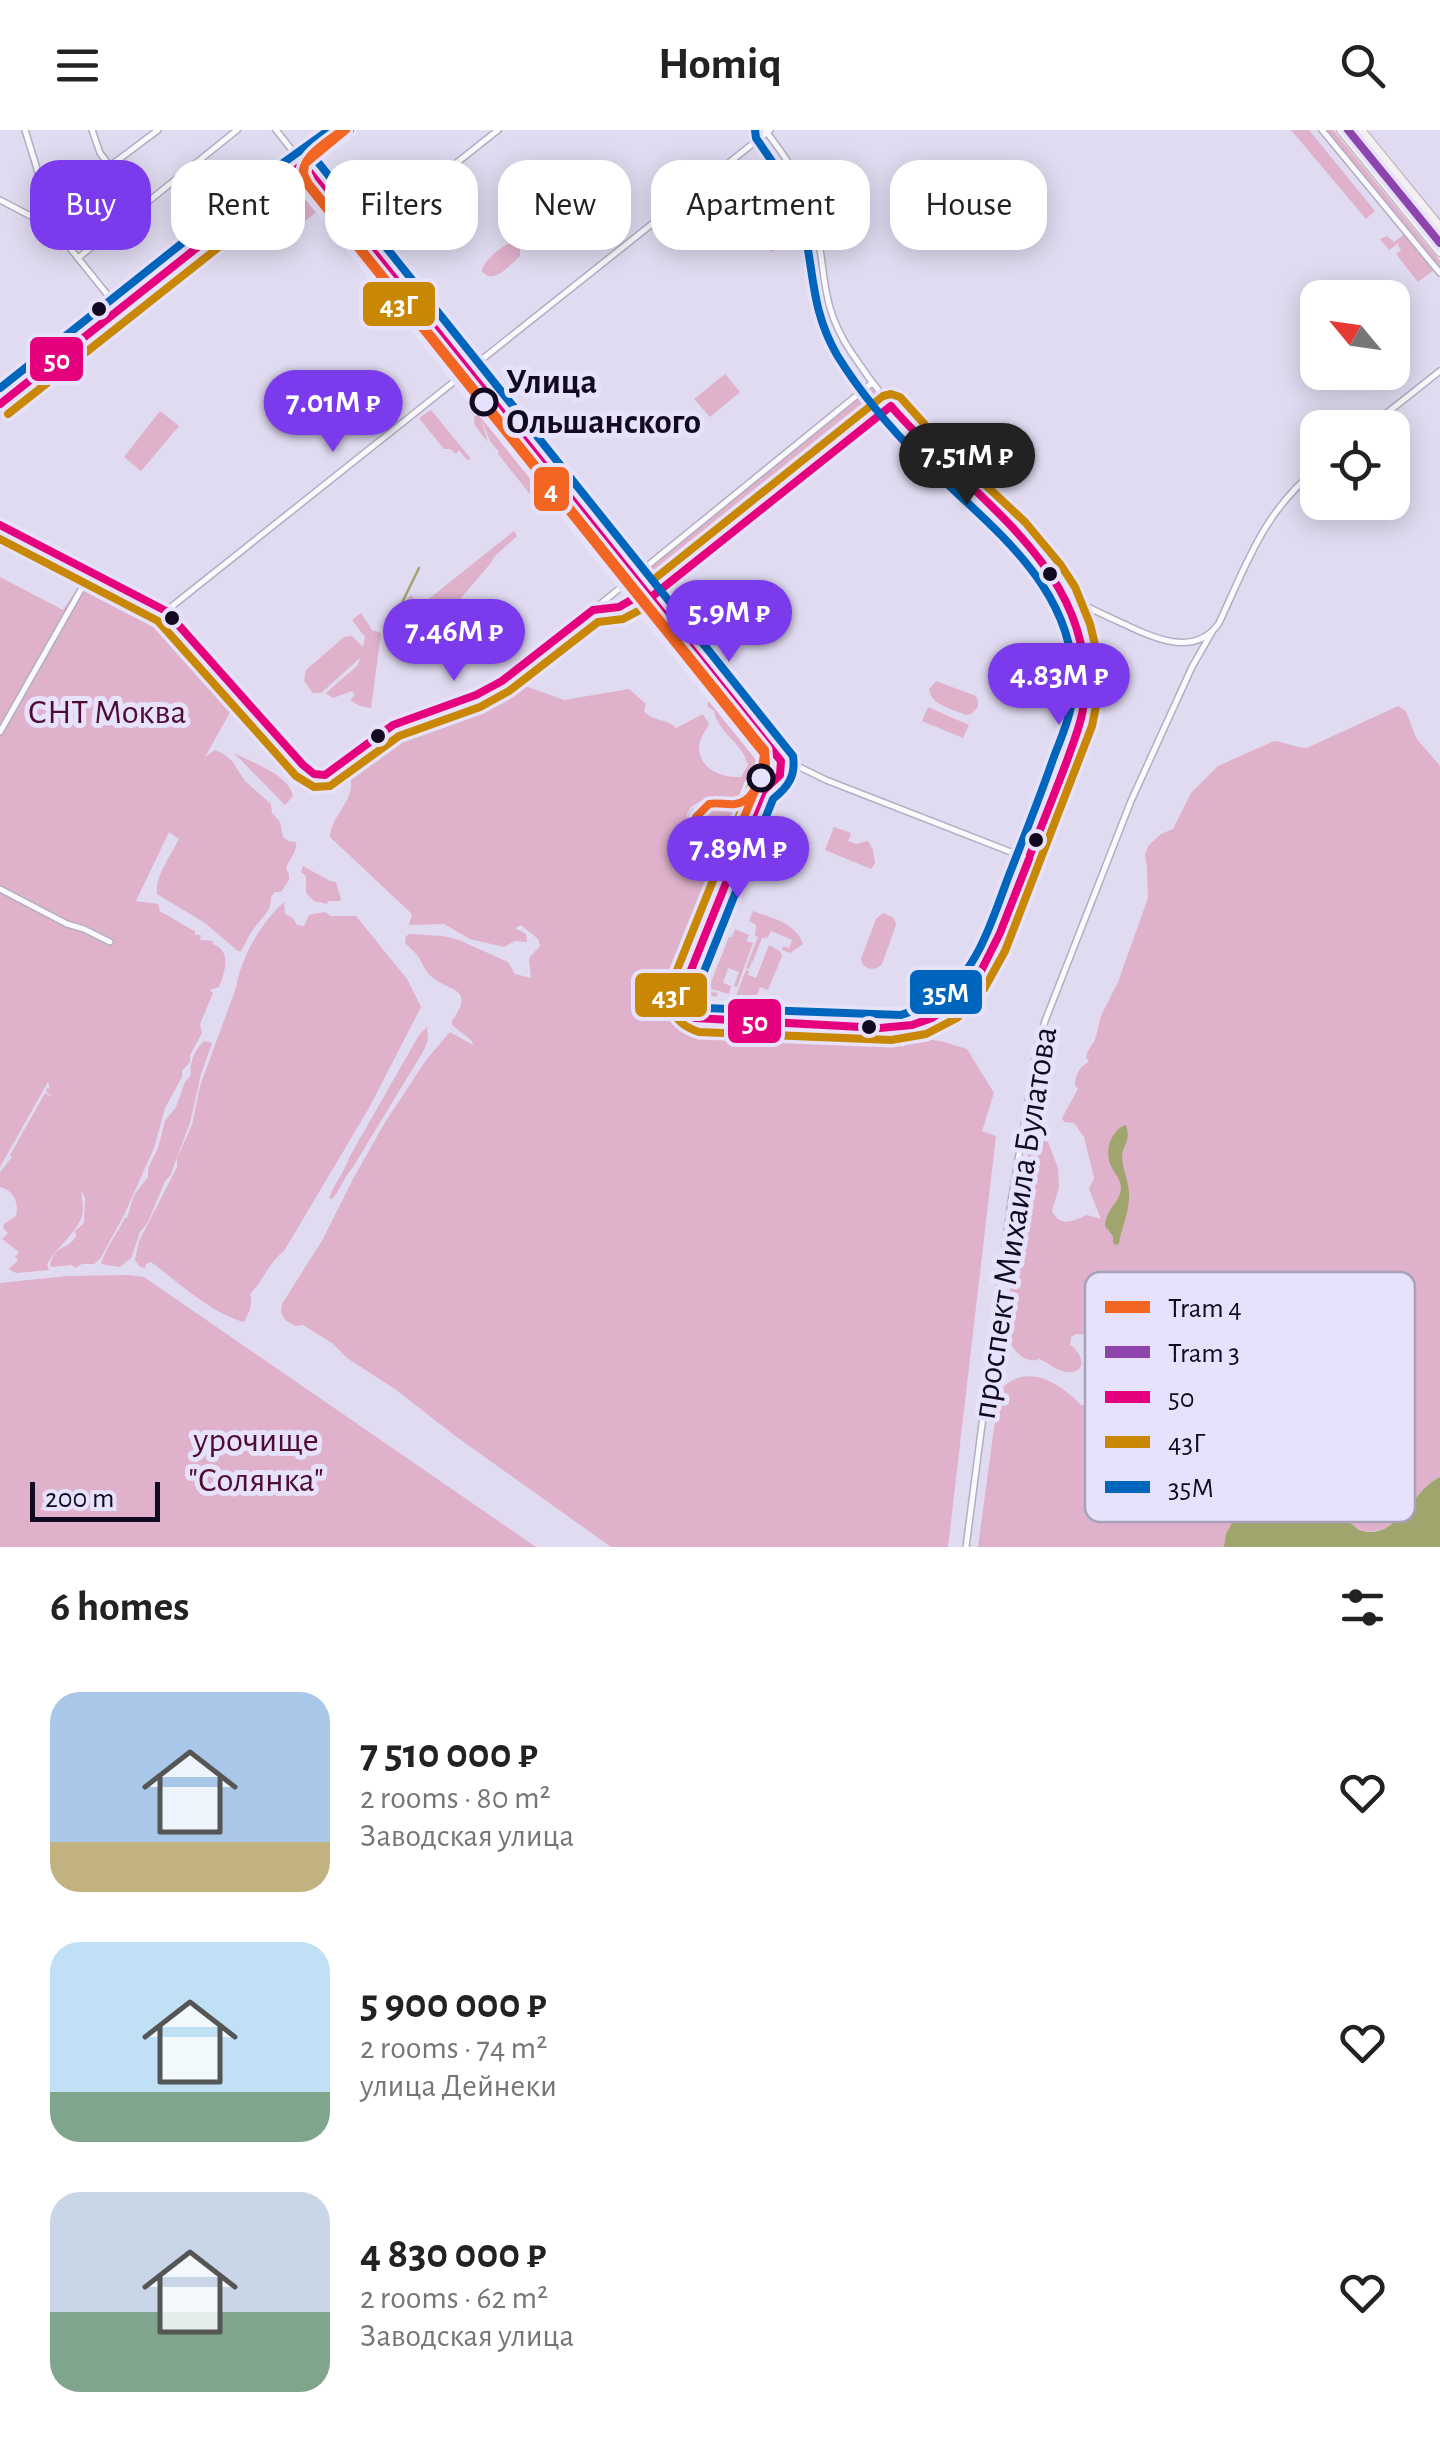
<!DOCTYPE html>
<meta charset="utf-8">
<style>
body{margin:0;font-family:"Alegreya Sans",sans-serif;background:#f6f6f6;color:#222;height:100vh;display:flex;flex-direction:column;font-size:38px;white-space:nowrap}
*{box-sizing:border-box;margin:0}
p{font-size:32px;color:#767676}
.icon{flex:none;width:55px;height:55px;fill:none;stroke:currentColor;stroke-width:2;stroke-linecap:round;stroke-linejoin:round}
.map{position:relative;height:1417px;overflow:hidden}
.details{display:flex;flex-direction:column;background:#fff;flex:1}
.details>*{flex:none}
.banner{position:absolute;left:30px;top:30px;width:1380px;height:90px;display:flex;gap:20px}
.needle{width:65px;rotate:299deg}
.tools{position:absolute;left:1300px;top:150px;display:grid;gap:20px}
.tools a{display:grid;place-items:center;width:110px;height:110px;border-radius:20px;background:#fff;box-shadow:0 5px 25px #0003;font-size:50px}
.scale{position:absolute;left:30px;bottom:25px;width:130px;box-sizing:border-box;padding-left:10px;border:5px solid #110a20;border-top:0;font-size:28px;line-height:35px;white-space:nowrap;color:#110a20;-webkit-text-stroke:8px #e7e2fb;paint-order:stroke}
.price{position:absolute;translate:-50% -85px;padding:0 22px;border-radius:35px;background:#7c3aed;color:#fff;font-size:32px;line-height:65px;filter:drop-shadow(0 2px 5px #0008)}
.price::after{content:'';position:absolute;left:50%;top:60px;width:30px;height:22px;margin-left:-15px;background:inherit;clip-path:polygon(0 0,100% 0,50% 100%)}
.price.on{background:#222;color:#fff}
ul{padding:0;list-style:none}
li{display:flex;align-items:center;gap:30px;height:250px;padding:0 50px}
li span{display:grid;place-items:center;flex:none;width:280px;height:200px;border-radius:30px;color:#555}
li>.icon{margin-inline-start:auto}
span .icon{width:120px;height:120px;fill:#fffc;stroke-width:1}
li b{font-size:42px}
h2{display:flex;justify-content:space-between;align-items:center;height:120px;padding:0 50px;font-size:42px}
.pill{padding:0 35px;border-radius:30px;background:#fff;box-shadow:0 5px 25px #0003;font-size:35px;line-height:90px}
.pill.on{background:#7c3aed;color:#fff}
header{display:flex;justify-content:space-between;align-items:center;height:130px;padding:0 50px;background:#fff;font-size:45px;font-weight:700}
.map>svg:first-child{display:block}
.green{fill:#dfb1cb}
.water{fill:#9fa56c}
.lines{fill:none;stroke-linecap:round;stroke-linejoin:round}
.stream{stroke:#9fa56c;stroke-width:2.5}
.minor-casing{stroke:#b2adc2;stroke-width:8}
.major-casing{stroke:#b9b0b7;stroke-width:10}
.minor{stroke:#fafafd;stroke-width:5}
.major{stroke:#f4eff0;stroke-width:8}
.tram{stroke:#bbb9bf;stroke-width:2.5}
.bus-1-casing{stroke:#e7e2fb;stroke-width:15}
.bus-2-casing{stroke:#e7e2fb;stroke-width:15}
.bus-3-casing{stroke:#e7e2fb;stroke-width:15}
.bus-1{stroke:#e5007d;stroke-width:8}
.bus-2{stroke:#c98706;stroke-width:8}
.bus-3{stroke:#0065bd;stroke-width:8}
.tram-1-casing{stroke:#e7e2fb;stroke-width:15}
.tram-2-casing{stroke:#e7e2fb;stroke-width:15}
.tram-1{stroke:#f26522;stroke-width:8}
.tram-2{stroke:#8e44ad;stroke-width:8}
.bus-dot{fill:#110a20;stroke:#e7e2fb;stroke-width:4}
.stop-dot{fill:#e7e2fb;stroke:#110a20;stroke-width:5}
.labels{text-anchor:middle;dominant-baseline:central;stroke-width:10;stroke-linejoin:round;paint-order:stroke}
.stop-label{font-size:35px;font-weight:bold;fill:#110a20;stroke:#e7e2fb;text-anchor:start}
.park-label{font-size:35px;fill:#500c2e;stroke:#e7e2fb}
.street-label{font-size:35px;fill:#110a20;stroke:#e7e2fb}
.key{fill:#e7e2fb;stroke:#a7a1b9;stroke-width:2.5}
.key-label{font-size:28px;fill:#110a20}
.line-badge{stroke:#e7e2fb;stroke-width:4}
.badge-label{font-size:28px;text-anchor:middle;font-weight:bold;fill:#fff}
</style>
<header><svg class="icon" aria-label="menu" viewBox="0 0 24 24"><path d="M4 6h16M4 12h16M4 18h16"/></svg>Homiq<svg class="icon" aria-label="search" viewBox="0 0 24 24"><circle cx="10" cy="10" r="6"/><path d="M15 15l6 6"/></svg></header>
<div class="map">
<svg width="1440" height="1417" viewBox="0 0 1440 1417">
<rect width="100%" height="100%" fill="#e0dbf0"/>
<g class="green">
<polygon points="1291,0 1309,0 1375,81 1366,89"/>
<polygon points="1324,0 1333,0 1440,131 1440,142"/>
<polygon points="1343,0 1356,0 1381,34 1433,97 1432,101 1428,101"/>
<polygon points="296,60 302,67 306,65 319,80 296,98 278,75"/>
<polygon points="763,81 783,105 780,116 771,122 748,94"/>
<polygon points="1406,103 1435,139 1418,152 1396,124 1401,120 1398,115 1399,113 1389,120 1380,109 1387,106 1394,112"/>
<path d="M 513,112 L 520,117 L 520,126 C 510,135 493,156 482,141 C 484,129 502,116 513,112 Z"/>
<polygon points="725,244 740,262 710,287 694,269"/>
<polygon points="869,259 874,260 884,271 884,279 657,460 642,441 863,262"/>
<polygon points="431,280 471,329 467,330 459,320 456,324 450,319 444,319 419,288"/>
<polygon points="160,281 179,296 141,341 124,327"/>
<polygon points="480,283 484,284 551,368 542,378 543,374 540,370 537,373 498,324 499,322 490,311 480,286 488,312 475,296 474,287"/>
<polygon points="514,401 517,406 495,426 490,434 456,474 405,483 402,482 402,474 411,465 421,475"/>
<path d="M 88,443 L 160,481 L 239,566 L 205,627 L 215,620 L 222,623 L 232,631 L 245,651 L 271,674 L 272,683 L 280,692 L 283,707 L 288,711 L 296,712 C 297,725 288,729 286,739 L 289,744 L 289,750 L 281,762 L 275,762 L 271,767 C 271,782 263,786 255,797 C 249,804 246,813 241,821 L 238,821 L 205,793 L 157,764 C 155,746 171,725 179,709 L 169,702 L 136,771 L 158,774 L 160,782 C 166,783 185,797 195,801 L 195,805 L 201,805 L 200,810 L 213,811 L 213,814 C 232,821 225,842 219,857 L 210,860 L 213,863 L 200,894 L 202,903 L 190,925 L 190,932 L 182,941 L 182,947 L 165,978 L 154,1018 L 124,1085 L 100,1129 L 94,1134 L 82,1134 L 75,1138 L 72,1135 L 51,1137 L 50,1134 C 56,1113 68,1121 76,1106 L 75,1101 L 84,1093 L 85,1068 L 81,1060 C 82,1067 84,1078 82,1086 C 78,1101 56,1118 47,1134 L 49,1140 L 16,1143 L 9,1139 L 18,1130 L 15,1127 L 19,1122 L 2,1109 L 8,1103 L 3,1098 L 4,1094 L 16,1086 C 19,1073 14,1060 0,1057 L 0,1042 L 12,1027 L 10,1025 L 45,963 L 52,967 L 46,961 L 47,958 L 50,959 L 48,952 L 0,1037 L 0,447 L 63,480 Z"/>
<polygon points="361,483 372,500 381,503 371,578 360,576 350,570 355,565 352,561 333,568 326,563 357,536 361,527 321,563 313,563 304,551 306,540 344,507 352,506 363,517 365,507 352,490"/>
<path d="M 936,551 L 976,566 L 978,571 L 978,577 L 971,584 L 966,585 C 952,579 931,575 929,559 Z"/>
<path d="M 516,556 L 528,557 L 564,570 L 629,559 L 646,574 L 644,581 C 652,592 668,588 676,598 L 703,584 L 709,594 C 706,600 699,610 699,617 C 699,639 721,648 741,647 L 748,635 C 743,613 718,603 714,581 L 707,576 L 710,569 L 714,566 L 717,567 L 759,620 L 761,633 L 748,667 L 742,671 L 702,670 L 691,677 L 687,684 L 686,701 L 680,710 L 684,717 L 698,720 L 699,712 L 703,710 L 734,711 L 737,716 L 678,864 L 676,884 L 680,891 L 885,904 L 888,912 L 903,917 C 921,902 946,913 967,919 L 994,963 L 982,1001 L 996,1006 L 948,1417 L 611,1417 L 454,1305 L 395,1259 L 347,1228 L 332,1213 L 303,1195 L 295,1196 L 285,1190 L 281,1182 L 282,1174 L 323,1109 L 354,1047 L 384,994 L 426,930 L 450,902 L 473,915 L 472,911 L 452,895 L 452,891 C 477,855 447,863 430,845 C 424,840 422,831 417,825 C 413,820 409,817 405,813 L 406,806 L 410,804 L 443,806 L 459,810 L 508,832 L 515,844 L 531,848 L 529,828 L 540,816 L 538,809 L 521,795 L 515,798 L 526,804 L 527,812 L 515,811 L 504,817 L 470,809 L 444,794 L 409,795 L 412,784 L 330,707 C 331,688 348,676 351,658 C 352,649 347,644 351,635 C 360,616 387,599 406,593 C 417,590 427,594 437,589 C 444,586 450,580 456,577 C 474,567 496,560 516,556 Z"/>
<path d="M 1398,576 L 1406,581 L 1416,608 L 1440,636 L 1440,1347 C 1411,1360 1397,1412 1359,1400 L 1274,1324 L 1244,1327 L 1241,1340 L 1233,1354 L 1235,1387 L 1224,1417 L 978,1417 L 999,1261 C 1025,1232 1058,1251 1081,1275 L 1086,1276 C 1098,1260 1098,1222 1088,1205 L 1076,1204 L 1071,1207 L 1070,1215 C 1082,1222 1089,1243 1068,1242 C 1060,1242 1052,1236 1045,1232 C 1031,1225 1045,1232 1030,1230 C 1016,1228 1008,1210 1005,1199 L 1031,1006 L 1048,1012 L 1058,1038 L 1059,1057 L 1052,1081 C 1060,1098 1073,1091 1087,1085 L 1101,1089 L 1089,1059 L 1094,1048 L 1084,1007 L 1074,993 L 1064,992 L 1062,988 L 1078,959 L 1075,956 C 1075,946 1079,936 1089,932 L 1086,927 L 1088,921 L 1095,910 L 1101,886 L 1118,852 L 1148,768 L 1147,736 L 1145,725 L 1148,716 L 1161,704 L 1173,699 L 1191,663 L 1218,636 L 1274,611 C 1286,612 1295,618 1307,618 Z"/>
<polygon points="928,577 969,595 963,608 922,591"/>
<path d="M 234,623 C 253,633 289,645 293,666 L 285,675 Z"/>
<path d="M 750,671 L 741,693 L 736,692 L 740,694 L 734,705 L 732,706 L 735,695 L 727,693 L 722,702 L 725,707 L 708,705 L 700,698 C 696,660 730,683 750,671 Z"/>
<polygon points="758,680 762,682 758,693 762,694 740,752 737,751 748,720 730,764 726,761"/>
<polygon points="834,697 851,703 848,711 856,714 868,711 873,720 875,733 871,739 825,720"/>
<polygon points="303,736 330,751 336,752 341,769 340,771 328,771 327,774 314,771 306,763 306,746 301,742"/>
<path d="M 284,772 L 285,784 L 293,788 L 297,795 L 304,796 L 309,785 L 325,782 L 331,786 L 356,786 L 407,849 L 421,877 L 369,978 L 284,1121 C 269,1132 263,1151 250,1164 C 253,1176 249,1182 244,1192 C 212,1184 178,1152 151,1132 L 146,1134 L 145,1138 L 140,1137 L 135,1130 L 139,1111 L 177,1037 L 177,1028 L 192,995 L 200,956 L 236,858 C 241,827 261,793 284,772 Z"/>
<path d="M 753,781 C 773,789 795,792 803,814 L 790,823 L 782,820 L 783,816 L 789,818 L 792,810 L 771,801 L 767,809 L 765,806 L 765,809 L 762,808 L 753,831 L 750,831 L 752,832 L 749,839 L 746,838 L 758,807 L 755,806 L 756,795 L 749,791 Z"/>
<path d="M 883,783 L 894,788 L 896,795 L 882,834 C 875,842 863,840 861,829 L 876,789 Z"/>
<polygon points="711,799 716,800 699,843 703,844 700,851 696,850 700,853 698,858 693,859 703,862 700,872 741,884 779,885 780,876 774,875 774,871 788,876 788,891 699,886 688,879 687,860"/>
<polygon points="735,799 749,805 746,811 753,813 737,857 734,856 739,842 728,838 723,853 731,856 729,864 711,859 710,861 718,863 716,867 709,865 710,862 707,862 729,807 732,807"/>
<polygon points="769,815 781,822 782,826 768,860 760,857 756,869 736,866 746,840 749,841 748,845 756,848"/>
<path d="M 427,897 L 428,910 L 424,920 L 353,1037 C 344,1047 341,1059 332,1069 L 329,1068 C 335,1053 345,1041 350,1026 L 419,905 Z"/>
<path d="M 204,911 L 212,913 L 201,944 L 190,993 L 170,1046 L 165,1051 L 148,1092 L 140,1102 L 131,1128 L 120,1137 L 101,1134 C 106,1117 117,1104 125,1088 L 127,1088 L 134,1065 L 148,1047 L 148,1038 L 158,1018 L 165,991 L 176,977 L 185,952 L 191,945 C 189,932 195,920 204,911 Z"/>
<polygon points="128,1145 144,1147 536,1417 0,1417 0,1153 67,1146"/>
</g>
<g class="water">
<path d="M 1126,995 C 1131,1011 1124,1012 1122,1026 C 1122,1039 1130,1053 1129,1067 C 1129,1084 1121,1098 1119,1114 L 1115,1115 L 1113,1112 L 1113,1106 L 1105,1096 C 1106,1079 1120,1072 1121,1059 C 1121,1049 1115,1044 1111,1036 C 1104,1021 1111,1000 1126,995 Z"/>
<path d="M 1256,1318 C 1278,1324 1286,1337 1302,1352 C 1320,1368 1340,1384 1359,1400 C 1397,1413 1411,1360 1440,1347 L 1440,1417 L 1224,1417 L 1226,1404 L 1235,1387 L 1233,1354 L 1241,1340 L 1245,1324 Z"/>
</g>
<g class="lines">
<polyline class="stream" points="399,479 419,438"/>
<g class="minor-casing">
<g id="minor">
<polyline points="25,0 50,81"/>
<polyline points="92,0 100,23 110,36"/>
<polyline points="276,0 303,34"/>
<path d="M 765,0 C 785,26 804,53 813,85 C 828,138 817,171 851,222 C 874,257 902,291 932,322 C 985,376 1056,423 1080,500 C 1087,524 1088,550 1084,575 C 1078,604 1065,633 1055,661 C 1040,701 1024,741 1008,780 C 995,811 982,849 957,872 C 935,892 909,898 880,898 L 695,888 L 688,883 L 683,875 L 687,850 L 777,626"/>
<polyline points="1322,0 1440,143"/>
<polyline points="0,70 42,92 57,102 119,179"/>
<polyline points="42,92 50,81 158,0"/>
<polyline points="363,107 498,0"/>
<polyline points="78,128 237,0"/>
<polyline points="1368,298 1440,241"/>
<polyline points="0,395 166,481 308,640 315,646 322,646 393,595 476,565 523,537 872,253"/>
<path d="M 1065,465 C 1084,476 1104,485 1124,494 C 1154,508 1195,528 1219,493 C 1247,433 1264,381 1318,338"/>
<polyline points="595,480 619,477 640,465 650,468 891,276"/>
<polyline points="166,481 770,0"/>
<polyline points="0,602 91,442"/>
<polyline points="777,626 826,650 1029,729"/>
<path d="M 766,659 C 777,650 787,642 779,628"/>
<polyline points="0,759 67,794 84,799 110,812"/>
<polyline points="966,1417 1011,1072 1037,918 1045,891 1131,671 1192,537 1212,502"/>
</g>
</g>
<g class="major-casing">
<g id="major">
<polyline points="1341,0 1440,122"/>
<polyline points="1361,0 1440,97"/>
<polyline points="306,30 339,0"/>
<polyline points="303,34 777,626"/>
<polyline points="0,274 291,43 350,0"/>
</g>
</g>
<use href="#minor" class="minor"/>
<use href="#major" class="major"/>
<path class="tram" d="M 714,707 L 695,703 C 679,682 697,674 717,673"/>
<g class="bus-1-casing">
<g id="bus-1">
<polyline points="303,34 781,631 780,645 763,661 687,850 683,875 688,883 695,888 880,898 912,895 932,888 959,870 981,841 1000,803 1029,729"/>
<polyline points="0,274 291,43 350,0"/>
<polyline points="0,395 166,481 303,635 314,644 325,645 393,595 476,565 502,551 593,480 619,477 640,465 650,468"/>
<path d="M 650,468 L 891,276 C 967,366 1099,438 1084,573 C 1082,591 1075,608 1069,625 C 1057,658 1043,692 1030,725"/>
</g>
</g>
<g class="bus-2-casing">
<g id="bus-2">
<polyline points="8,284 301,52 638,471"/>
<polyline points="0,409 158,491 296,646 314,657 330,656 399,606 480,577 509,561 598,492 623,489 642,479 646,480"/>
<path d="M 644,479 L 761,624 L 768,638 L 751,656 L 675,845 C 667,873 669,892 699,902 L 891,910 L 926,904 L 957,888 L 984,859 L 1005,821 L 1092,596 L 1099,561 L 1098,527 L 1090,494 L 1075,457 L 1060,434 L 1025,392 L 946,318 L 900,267 L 891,264 L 883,266 L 653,450"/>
</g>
</g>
<g class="bus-3-casing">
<g id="bus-3">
<path d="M 313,26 L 793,626 C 796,646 788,657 773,669 L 699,854 L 696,873 L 704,878 L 901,885 C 915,880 930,876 942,866 C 982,836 995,779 1013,735 C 1026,702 1039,669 1051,635 C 1058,614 1069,593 1072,571 C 1085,462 991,398 923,331 C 891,299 861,264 837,225 C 809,177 815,137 801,87 C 792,58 773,33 756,8 L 755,0"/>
<polyline points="0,258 283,33 329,0"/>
</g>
</g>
<use href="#bus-1" class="bus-1"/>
<use href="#bus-2" class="bus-2"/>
<use href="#bus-3" class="bus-3"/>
<g class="tram-1-casing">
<path id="tram-1" d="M 342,0 C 326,13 296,28 304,51 L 764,624 C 762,641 756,672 735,674 C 726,675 718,672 709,674 L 696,687 L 695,693 C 702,707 718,708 732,707 L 739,699 L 766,635 L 765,620 L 309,54 L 304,44 L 305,34 L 346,0"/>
</g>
<g class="tram-2-casing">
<polyline id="tram-2" points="1348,0 1440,113"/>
</g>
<use href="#tram-1" class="tram-1"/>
<use href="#tram-2" class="tram-2"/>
</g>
<g class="bus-dot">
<circle cx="99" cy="179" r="9"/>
<circle cx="1050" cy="444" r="9"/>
<circle cx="172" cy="488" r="9"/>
<circle cx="378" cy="606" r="9"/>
<circle cx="1036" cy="710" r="9"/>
<circle cx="869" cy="897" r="9"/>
</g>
<g class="stop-dot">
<circle cx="484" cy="272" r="12"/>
<circle cx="761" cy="648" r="12"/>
</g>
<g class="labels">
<g class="stop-label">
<text x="506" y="252">Улица<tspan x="506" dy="40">Ольшанского</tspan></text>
</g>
<g class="park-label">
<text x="107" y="582">СНТ Моква</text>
<text x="256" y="1310">урочище<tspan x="256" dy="40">"Солянка"</tspan></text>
</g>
<g class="street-label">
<text transform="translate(1015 1093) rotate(-81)">проспект Михаила Булатова</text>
</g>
</g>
<rect x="1085" y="1142" width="330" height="250" rx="15" class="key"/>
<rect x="1105" y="1171" width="45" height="12" fill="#f26522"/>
<rect x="1105" y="1216" width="45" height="12" fill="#8e44ad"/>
<rect x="1105" y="1261" width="45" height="12" fill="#e5007d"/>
<rect x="1105" y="1306" width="45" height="12" fill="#c98706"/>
<rect x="1105" y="1351" width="45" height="12" fill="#0065bd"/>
<g class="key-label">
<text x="1168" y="1187">Tram 4</text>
<text x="1168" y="1232">Tram 3</text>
<text x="1168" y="1277">50</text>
<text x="1168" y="1322">43Г</text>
<text x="1168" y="1367">35М</text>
</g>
<g class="line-badge">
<rect x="361" y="150" width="76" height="48" rx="10" fill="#c98706"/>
<rect x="28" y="205" width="57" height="48" rx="10" fill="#e5007d"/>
<rect x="532" y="335" width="39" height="48" rx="10" fill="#f26522"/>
<rect x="908" y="838" width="76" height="48" rx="10" fill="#0065bd"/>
<rect x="633" y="841" width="76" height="48" rx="10" fill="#c98706"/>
<rect x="726" y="867" width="57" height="48" rx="10" fill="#e5007d"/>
</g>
<g class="badge-label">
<text x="399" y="184">43Г</text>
<text x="57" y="239">50</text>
<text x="551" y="369">4</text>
<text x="946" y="872">35М</text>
<text x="671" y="875">43Г</text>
<text x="755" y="901">50</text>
</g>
</svg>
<div class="tools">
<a><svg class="needle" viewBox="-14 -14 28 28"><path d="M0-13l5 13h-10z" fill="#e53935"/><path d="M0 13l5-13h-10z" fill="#767676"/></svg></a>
<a><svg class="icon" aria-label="locate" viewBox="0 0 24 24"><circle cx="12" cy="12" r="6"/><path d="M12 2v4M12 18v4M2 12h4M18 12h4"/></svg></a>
</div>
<div class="scale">200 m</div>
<b class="price" style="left:333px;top:325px">7.01M ₽</b>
<b class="price on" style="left:967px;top:378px">7.51M ₽</b>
<b class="price" style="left:729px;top:535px">5.9M ₽</b>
<b class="price" style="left:454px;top:554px">7.46M ₽</b>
<b class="price" style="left:1059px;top:598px">4.83M ₽</b>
<b class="price" style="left:738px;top:771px">7.89M ₽</b>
<div class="banner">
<a class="pill on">Buy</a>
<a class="pill">Rent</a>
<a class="pill">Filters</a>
<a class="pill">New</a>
<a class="pill">Apartment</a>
<a class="pill">House</a>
</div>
</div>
<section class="details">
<h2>6 homes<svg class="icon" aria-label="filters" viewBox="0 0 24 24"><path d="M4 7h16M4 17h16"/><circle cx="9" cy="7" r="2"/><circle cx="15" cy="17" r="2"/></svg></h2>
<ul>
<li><span style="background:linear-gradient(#a9c7e8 75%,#c2b280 0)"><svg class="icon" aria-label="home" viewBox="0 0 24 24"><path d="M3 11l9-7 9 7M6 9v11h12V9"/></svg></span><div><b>7 510 000 ₽</b><p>2 rooms · 80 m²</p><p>Заводская улица</p></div><svg class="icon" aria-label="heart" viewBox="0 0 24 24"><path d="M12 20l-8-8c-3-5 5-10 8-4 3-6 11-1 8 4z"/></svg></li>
<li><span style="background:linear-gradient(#bfe0f5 75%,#7fa58c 0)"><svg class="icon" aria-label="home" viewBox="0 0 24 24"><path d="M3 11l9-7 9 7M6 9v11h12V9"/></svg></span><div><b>5 900 000 ₽</b><p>2 rooms · 74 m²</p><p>улица Дейнеки</p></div><svg class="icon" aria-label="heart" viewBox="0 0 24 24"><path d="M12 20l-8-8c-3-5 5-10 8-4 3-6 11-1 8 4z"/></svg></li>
<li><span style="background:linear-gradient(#c9d6e8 60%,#7fa58c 0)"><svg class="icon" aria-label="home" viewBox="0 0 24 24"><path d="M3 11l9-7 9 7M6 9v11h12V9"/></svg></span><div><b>4 830 000 ₽</b><p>2 rooms · 62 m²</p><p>Заводская улица</p></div><svg class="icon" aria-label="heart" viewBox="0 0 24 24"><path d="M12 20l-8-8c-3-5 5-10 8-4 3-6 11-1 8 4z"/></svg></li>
</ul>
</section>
